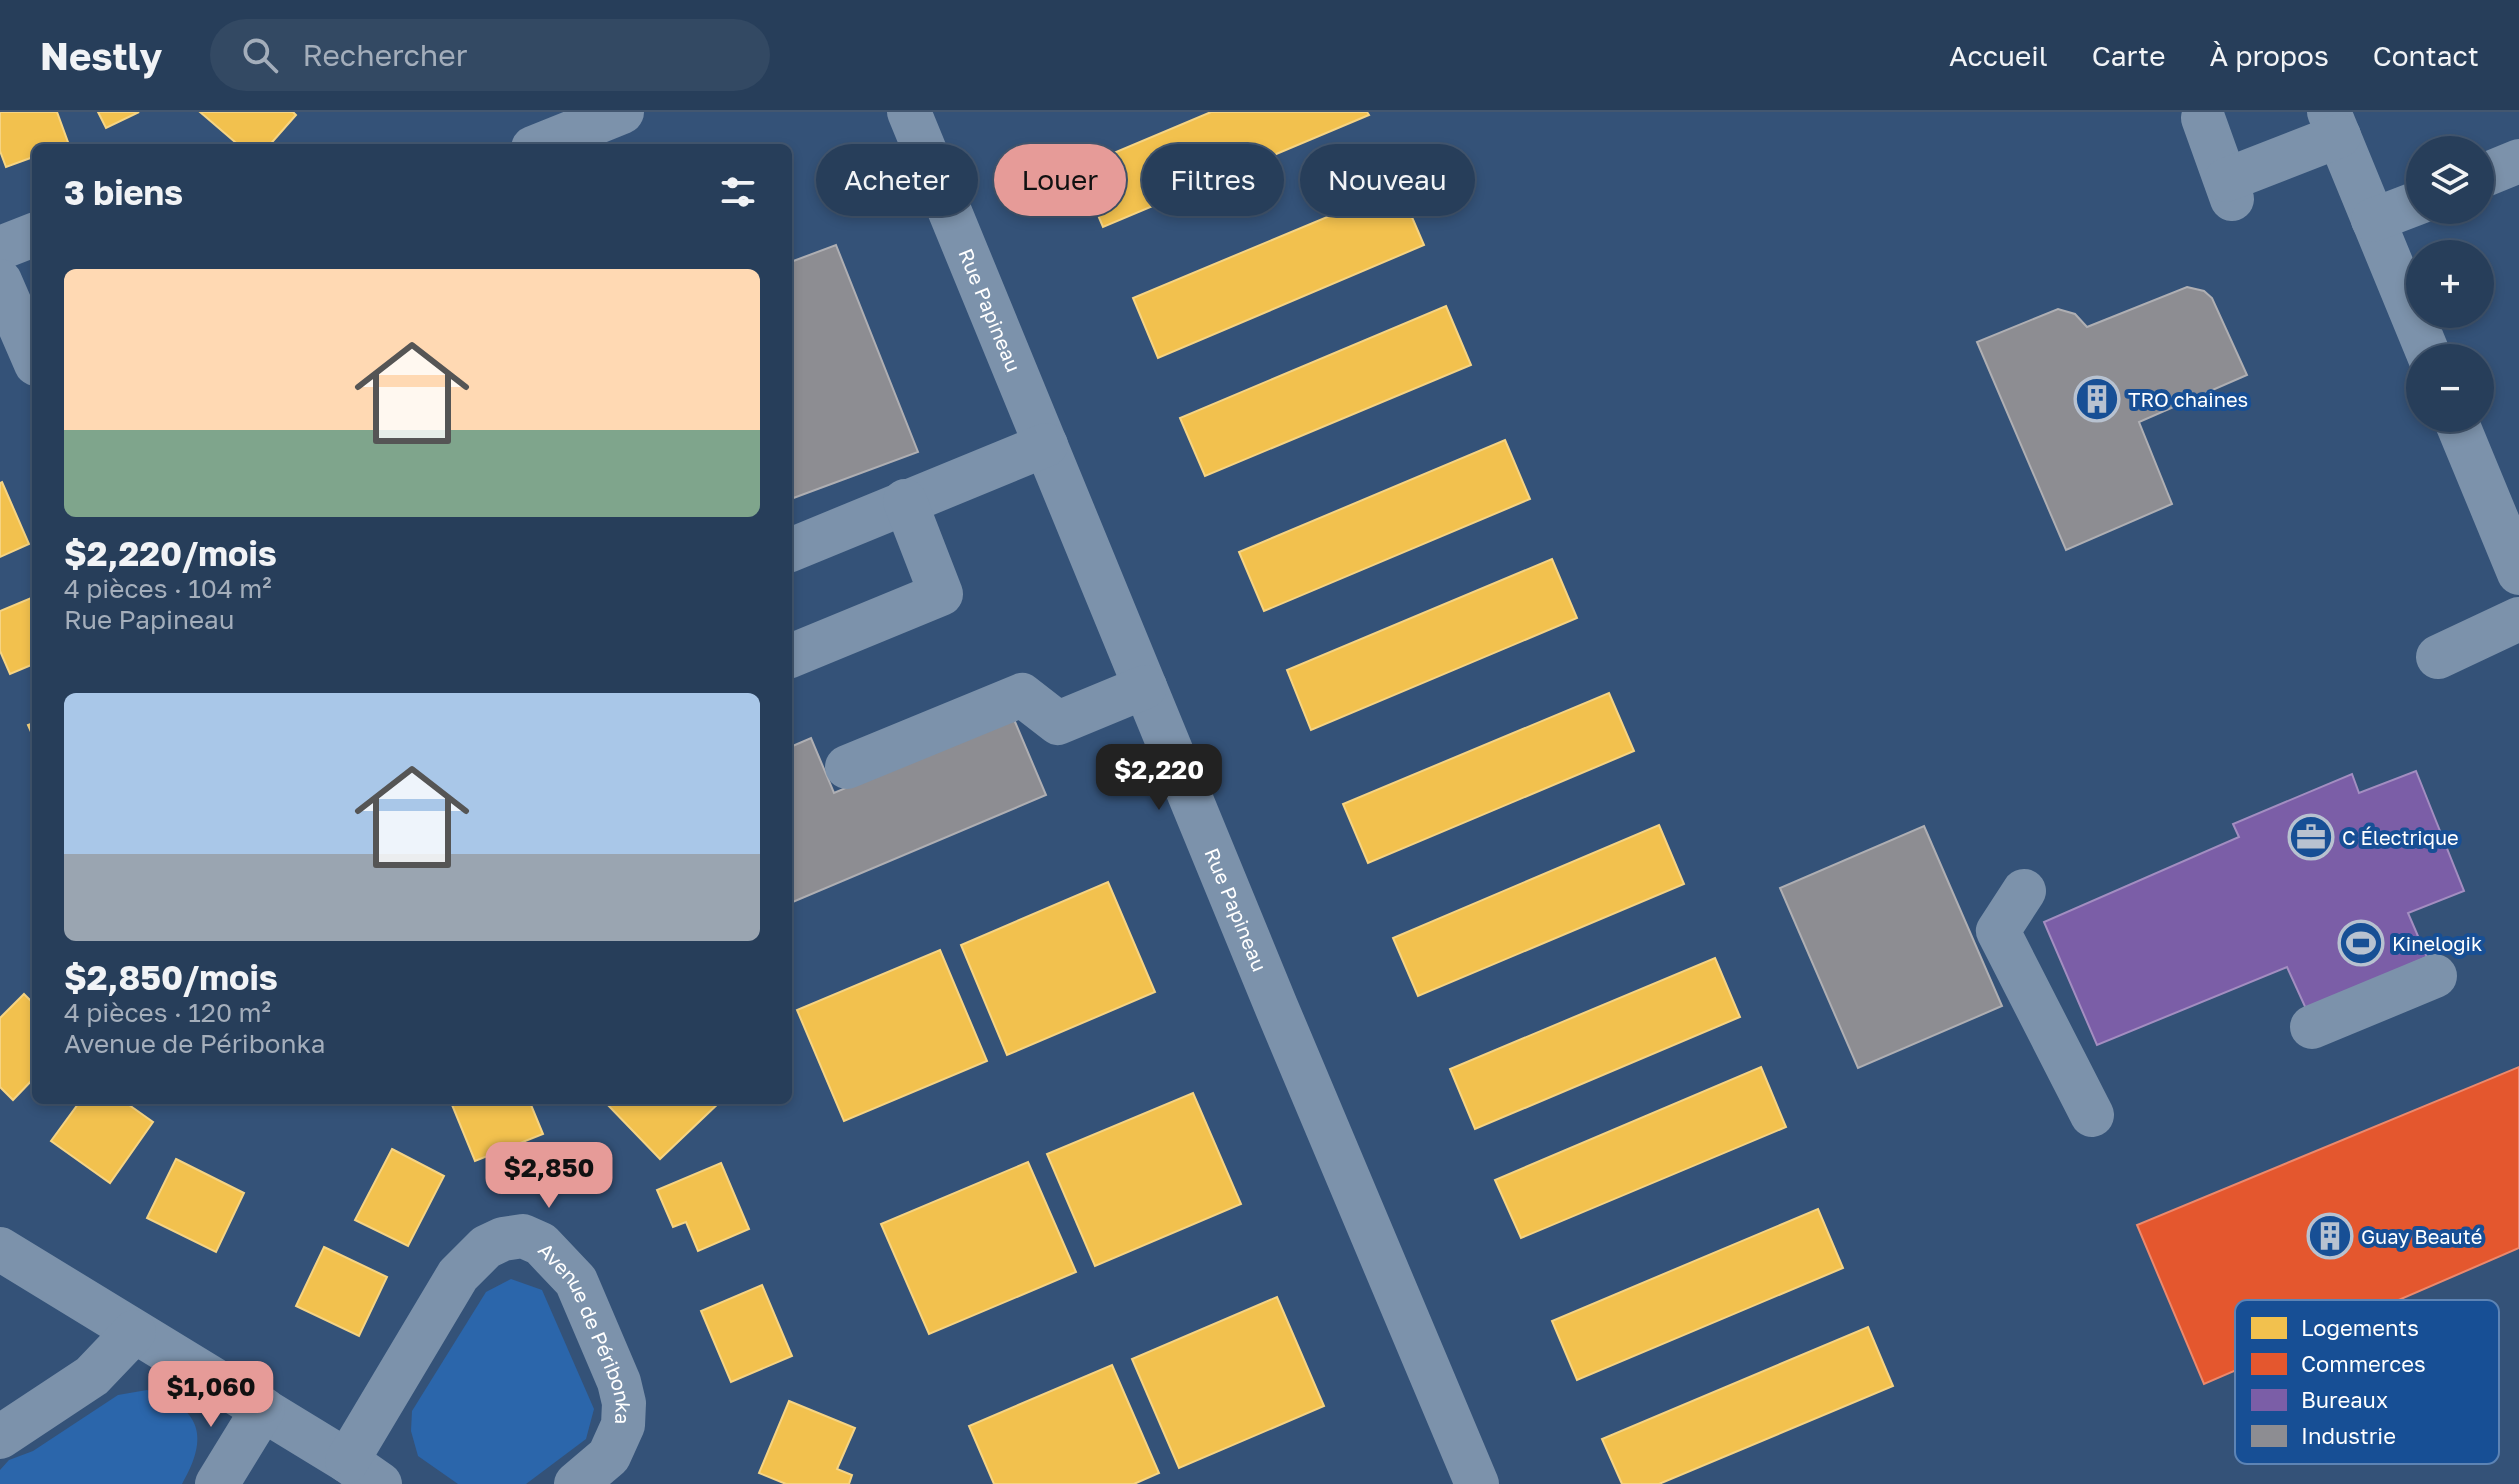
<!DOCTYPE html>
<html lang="fr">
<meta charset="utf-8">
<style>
body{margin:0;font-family:"Golos Text",sans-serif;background:#334963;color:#f1f3f6;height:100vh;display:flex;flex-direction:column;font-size:30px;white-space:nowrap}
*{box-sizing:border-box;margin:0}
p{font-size:26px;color:#a4aebb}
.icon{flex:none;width:44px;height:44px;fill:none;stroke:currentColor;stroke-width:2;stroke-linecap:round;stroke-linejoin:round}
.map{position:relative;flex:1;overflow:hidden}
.sheet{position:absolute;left:32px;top:32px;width:760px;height:960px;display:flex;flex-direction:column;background:#273e5a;border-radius:12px;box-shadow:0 4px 12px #0003,0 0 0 2px #435770}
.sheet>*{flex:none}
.hud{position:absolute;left:816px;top:32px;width:760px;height:72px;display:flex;gap:16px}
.tools{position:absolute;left:2406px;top:24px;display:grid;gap:16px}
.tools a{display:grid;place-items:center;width:88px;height:88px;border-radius:50%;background:#273e5a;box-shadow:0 4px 12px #0003,0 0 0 2px #435770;font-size:40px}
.price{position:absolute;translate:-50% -68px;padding:0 18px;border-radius:16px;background:#e69b98;color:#111;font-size:26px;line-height:52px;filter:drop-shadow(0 2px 4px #0008)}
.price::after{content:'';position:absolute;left:50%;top:48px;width:24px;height:18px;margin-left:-12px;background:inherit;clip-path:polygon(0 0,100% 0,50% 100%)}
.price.current{background:#222;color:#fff}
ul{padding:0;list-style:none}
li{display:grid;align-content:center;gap:16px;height:424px;padding:0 32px}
li span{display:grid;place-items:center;height:248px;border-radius:12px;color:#555}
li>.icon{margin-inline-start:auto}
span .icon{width:144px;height:144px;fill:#fffc;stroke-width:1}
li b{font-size:34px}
h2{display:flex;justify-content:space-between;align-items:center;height:96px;padding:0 32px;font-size:34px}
.chip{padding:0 28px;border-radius:36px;background:#273e5a;box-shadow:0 4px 12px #0003,0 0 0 2px #435770;font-size:28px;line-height:72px}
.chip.current{background:#e69b98;color:#111}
header{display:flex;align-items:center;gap:48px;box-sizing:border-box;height:112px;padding:0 40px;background:#273e5a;border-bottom:2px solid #435770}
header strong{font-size:38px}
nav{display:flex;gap:44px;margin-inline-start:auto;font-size:28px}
.search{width:560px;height:72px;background:#334963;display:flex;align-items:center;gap:20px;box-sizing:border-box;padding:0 28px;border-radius:44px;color:#a4aebb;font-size:30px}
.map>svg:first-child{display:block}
.green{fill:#2b66ab}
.homes{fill:#f2c14e;stroke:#f6d483;stroke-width:2}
.shops{fill:#e4572e;stroke:#ec896d;stroke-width:2}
.offices{fill:#7b5ea7;stroke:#a38ec1;stroke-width:2}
.industry{fill:#8d8d92;stroke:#afafb3;stroke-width:2}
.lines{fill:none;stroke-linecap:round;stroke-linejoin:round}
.minor{stroke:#7c92ab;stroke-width:44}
.labels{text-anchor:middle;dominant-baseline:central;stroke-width:8;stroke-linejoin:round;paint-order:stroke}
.street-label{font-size:20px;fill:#fff;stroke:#174f95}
.poi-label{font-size:20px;fill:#fff;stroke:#174f95;text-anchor:start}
.key{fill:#174f95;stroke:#5d84b5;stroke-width:2}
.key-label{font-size:22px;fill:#fff}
</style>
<header>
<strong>Nestly</strong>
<div class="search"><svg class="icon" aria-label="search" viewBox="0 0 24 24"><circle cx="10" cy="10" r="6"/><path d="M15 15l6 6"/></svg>Rechercher</div>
<nav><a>Accueil</a><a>Carte</a><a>À propos</a><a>Contact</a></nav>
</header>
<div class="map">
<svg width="2519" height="1372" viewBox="0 0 2519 1372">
<rect width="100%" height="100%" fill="#345278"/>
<g class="green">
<polygon points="511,1167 542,1178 594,1297 586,1327 526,1372 458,1372 418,1344 411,1319 412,1299 486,1180"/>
<path d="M 147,1278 C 201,1296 210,1324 182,1372 L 0,1372 L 0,1358 L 9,1348 L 33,1339 L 118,1283 Z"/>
</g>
<g class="homes">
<polygon points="0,0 57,0 69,33 60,36 36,36 36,44 6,55 0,39"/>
<polygon points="98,0 139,0 106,16"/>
<polygon points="200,0 293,0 296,3 267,36 242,36"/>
<polygon points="1211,0 1367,0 1369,3 1103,115 1078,56"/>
<polygon points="1399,75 1424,133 1158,246 1133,186"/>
<polygon points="1446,194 1471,253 1205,364 1180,306"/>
<polygon points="1505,328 1530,387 1264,499 1239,440"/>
<polygon points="2,370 29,432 0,445 0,371"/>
<polygon points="1552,447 1577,506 1311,618 1287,558"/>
<polygon points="36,484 36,551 10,562 0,539 0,499"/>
<polygon points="1609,581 1634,639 1368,751 1343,692"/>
<polygon points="36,610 36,631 28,613"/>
<polygon points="1659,713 1684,772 1418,884 1393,826"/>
<polygon points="1108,770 1155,880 1007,943 961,833"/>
<polygon points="940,838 987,949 844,1009 797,898"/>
<polygon points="1715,846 1740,905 1475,1017 1450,957"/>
<polygon points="24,882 36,894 36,964 13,988 0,975 0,906"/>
<polygon points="1761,955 1786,1015 1521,1126 1495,1068"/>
<polygon points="1193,981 1241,1092 1095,1154 1047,1042"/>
<polygon points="81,988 122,988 153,1010 110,1071 51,1029"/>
<polygon points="450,988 529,988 543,1022 475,1049"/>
<polygon points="603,988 722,988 660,1047"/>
<polygon points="392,1037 444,1064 408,1134 355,1108"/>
<polygon points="176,1047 244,1081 216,1140 147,1106"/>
<polygon points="1028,1050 1076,1160 929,1222 881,1112"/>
<polygon points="721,1051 749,1117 698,1139 686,1110 673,1115 657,1078"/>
<polygon points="1818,1097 1843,1156 1577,1268 1552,1209"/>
<polygon points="324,1135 387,1165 359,1224 296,1194"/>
<polygon points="762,1173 792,1244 731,1270 701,1199"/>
<polygon points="1277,1185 1324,1294 1179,1356 1132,1247"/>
<polygon points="1868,1215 1893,1274 1659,1372 1622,1372 1602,1327"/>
<polygon points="1112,1253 1159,1361 1134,1372 994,1372 969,1314"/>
<polygon points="789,1289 855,1316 837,1357 852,1363 849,1372 786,1372 759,1361"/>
</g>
<polygon class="shops" points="2519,955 2519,1136 2204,1272 2137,1113"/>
<polygon class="offices" points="2416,659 2464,779 2408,801 2427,845 2307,899 2287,855 2097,933 2044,810 2239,725 2233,712 2352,662 2359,681"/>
<g class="industry">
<polygon points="836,133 918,340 788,388 788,151"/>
<polygon points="2187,175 2204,179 2212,186 2247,263 2139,310 2172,392 2066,438 1977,230 2058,197 2075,202 2087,215"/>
<polygon points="1013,605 1046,683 788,792 788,636 811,626 834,681"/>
<polygon points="1924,714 2002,894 1858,956 1780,776"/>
</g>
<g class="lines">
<g class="minor">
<path id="s1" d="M 909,0 L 1276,894 L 1477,1372"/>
<polyline points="2329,0 2430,246"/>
<polyline points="2203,6 2232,87"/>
<polyline points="533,36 622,0"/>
<polyline points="2480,65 2519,49"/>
<polyline points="2226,68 2339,24"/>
<polyline points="2373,108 2420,90"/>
<polyline points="0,136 36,122"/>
<polyline points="0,169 36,252"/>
<polyline points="2455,306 2519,461"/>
<polyline points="788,439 1046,333"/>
<polyline points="788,545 941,482 905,389"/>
<polyline points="2438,545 2519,507"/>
<polyline points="847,655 1022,583 1058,611 1145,575"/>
<polyline points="2024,779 1998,819 2092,1003"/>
<polyline points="2312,915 2435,864"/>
<polyline points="0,1137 347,1349 380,1372"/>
<polyline points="0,1325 92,1264 134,1220"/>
<path id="s2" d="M 347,1349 L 458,1163 L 486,1135 L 503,1127 L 523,1124 L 541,1132 L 576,1169 L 619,1270 L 624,1291 L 623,1313 L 609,1344 L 576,1372"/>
<polyline points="217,1372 263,1297"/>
</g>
</g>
<defs>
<g id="building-ring" transform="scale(2.3)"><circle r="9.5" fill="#174f95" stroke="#b8c2d0" stroke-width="1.5"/><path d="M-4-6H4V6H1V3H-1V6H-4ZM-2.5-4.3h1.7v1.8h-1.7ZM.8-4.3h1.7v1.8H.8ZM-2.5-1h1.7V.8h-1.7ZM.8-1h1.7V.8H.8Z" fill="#b8c2d0"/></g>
<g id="office-ring" transform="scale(2.3)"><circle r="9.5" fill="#174f95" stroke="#b8c2d0" stroke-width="1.5"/><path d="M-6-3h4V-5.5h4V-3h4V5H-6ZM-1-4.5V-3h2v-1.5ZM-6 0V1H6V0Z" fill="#b8c2d0"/></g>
<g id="stadium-ring" transform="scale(2.3)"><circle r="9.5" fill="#174f95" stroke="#b8c2d0" stroke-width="1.5"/><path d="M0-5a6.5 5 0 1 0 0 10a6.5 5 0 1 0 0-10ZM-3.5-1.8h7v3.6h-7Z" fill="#b8c2d0"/></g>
</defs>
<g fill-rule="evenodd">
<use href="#building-ring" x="2097" y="287"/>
<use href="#office-ring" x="2311" y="725"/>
<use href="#stadium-ring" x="2361" y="831"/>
<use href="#building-ring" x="2330" y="1124"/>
</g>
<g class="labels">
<g class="street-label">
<text stroke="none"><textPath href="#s1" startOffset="214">Rue Papineau</textPath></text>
<text stroke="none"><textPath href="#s1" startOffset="862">Rue Papineau</textPath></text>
<text stroke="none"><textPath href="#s2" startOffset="418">Avenue de Péribonka</textPath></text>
</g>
<g class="poi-label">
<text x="2128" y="287">TRO chaines</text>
<text x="2342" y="725">C Électrique</text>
<text x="2392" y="831">Kinelogik</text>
<text x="2361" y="1124">Guay Beauté</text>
</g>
</g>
<rect x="2235" y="1188" width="264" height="164" rx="12" class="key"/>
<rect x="2251" y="1205" width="36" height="22" fill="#f2c14e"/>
<rect x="2251" y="1241" width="36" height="22" fill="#e4572e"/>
<rect x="2251" y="1277" width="36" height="22" fill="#7b5ea7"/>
<rect x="2251" y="1313" width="36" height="22" fill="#8d8d92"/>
<g class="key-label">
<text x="2301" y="1224">Logements</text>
<text x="2301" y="1260">Commerces</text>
<text x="2301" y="1296">Bureaux</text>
<text x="2301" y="1332">Industrie</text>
</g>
</svg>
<div class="tools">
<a><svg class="icon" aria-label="layers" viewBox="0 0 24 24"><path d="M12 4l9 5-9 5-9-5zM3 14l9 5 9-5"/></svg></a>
<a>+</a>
<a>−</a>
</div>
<b class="price current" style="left:1159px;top:700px">$2,220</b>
<b class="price" style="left:549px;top:1098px">$2,850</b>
<b class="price" style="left:211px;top:1317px">$1,060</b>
<div class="hud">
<a class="chip">Acheter</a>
<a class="chip current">Louer</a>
<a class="chip">Filtres</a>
<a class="chip">Nouveau</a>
</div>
<section class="sheet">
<h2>3 biens<svg class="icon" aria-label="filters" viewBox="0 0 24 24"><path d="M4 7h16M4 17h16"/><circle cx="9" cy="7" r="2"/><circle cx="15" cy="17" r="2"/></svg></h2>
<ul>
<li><span style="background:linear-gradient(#ffd9b3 65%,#7fa58c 0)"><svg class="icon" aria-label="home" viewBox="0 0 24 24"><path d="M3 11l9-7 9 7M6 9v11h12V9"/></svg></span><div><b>$2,220/mois</b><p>4 pièces · 104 m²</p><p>Rue Papineau</p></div></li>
<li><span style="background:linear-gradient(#a9c7e8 65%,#9aa5b1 0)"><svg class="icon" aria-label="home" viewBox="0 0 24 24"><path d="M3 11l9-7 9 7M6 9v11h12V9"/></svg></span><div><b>$2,850/mois</b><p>4 pièces · 120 m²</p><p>Avenue de Péribonka</p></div></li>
</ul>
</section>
</div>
